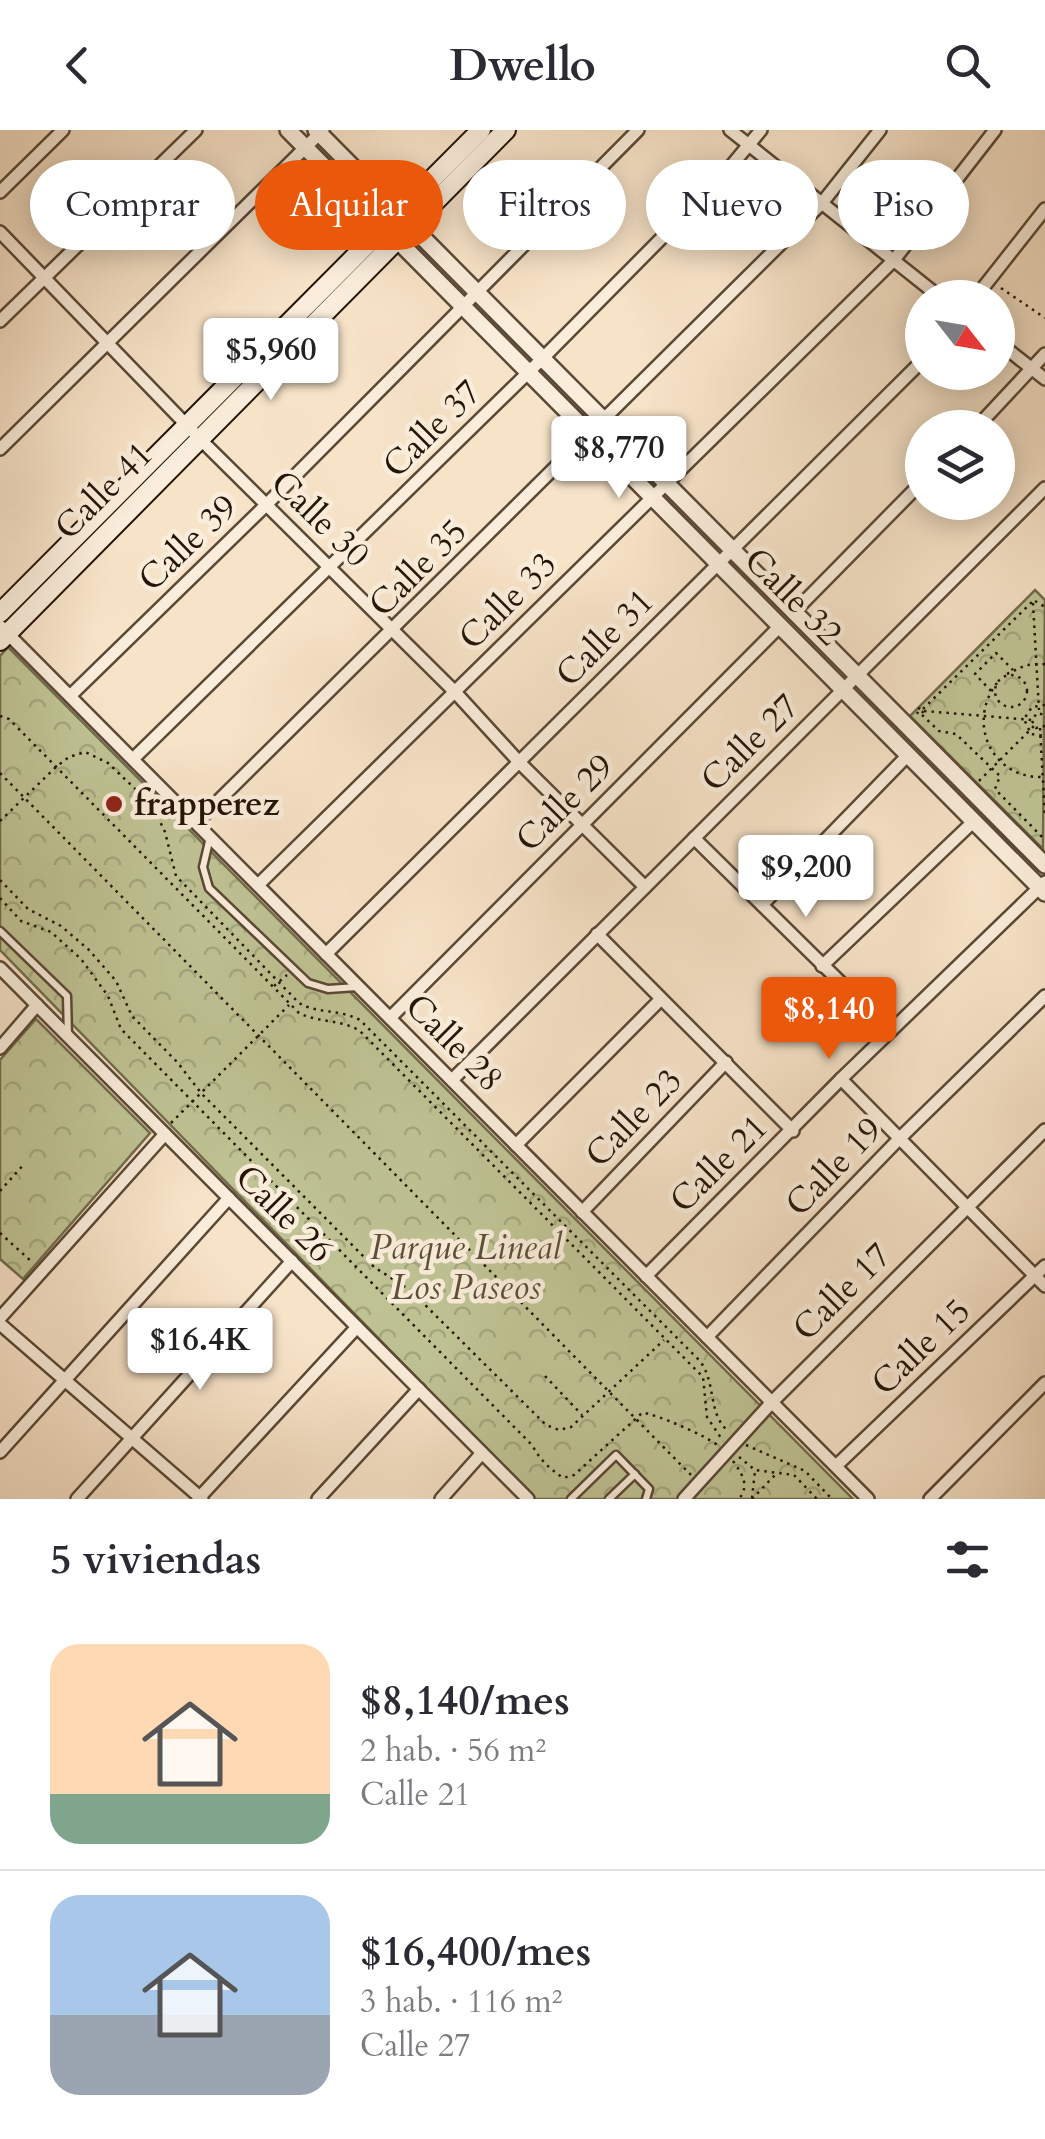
<!DOCTYPE html>
<html lang="es">
<meta charset="utf-8">
<style>
body{margin:0;font-family:Cardo,serif;background:#f7f7f7;color:#2b2b33;height:100vh;display:flex;flex-direction:column;font-size:38px;white-space:nowrap}
*{box-sizing:border-box;margin:0}
p{font-size:32px;color:#7c7c81}
.icon{flex:none;width:55px;height:55px;fill:none;stroke:currentColor;stroke-width:2;stroke-linecap:round;stroke-linejoin:round}
.map{position:relative;height:1369px;overflow:hidden}
.sheet{display:flex;flex-direction:column;background:#fff;flex:1}
.sheet>*{flex:none}
.banner{position:absolute;left:30px;top:30px;width:985px;height:90px;display:flex;gap:20px}
.needle{width:65px;rotate:121deg}
.controls{position:absolute;left:905px;top:150px;display:grid;gap:20px}
.controls a{display:grid;place-items:center;width:110px;height:110px;border-radius:50%;background:#fff;box-shadow:0 5px 25px #0003;font-size:50px}
.price{position:absolute;translate:-50% -85px;padding:0 22px;border-radius:10px;background:#fff;color:#222;font-size:32px;line-height:65px;filter:drop-shadow(0 2px 5px #0008)}
.price::after{content:'';position:absolute;left:50%;top:60px;width:30px;height:22px;margin-left:-15px;background:inherit;clip-path:polygon(0 0,100% 0,50% 100%)}
.price.selected{background:#ea580c;color:#fff}
ul{padding:0;list-style:none}
li{display:flex;align-items:center;gap:30px;height:250px;padding:0 50px}
li+li{border-top:2px solid #e1e1e2}
li span{display:grid;place-items:center;flex:none;width:280px;height:200px;border-radius:30px;color:#555}
li>.icon{margin-inline-start:auto}
span .icon{width:120px;height:120px;fill:#fffc;stroke-width:1}
li b{font-size:42px}
h2{display:flex;justify-content:space-between;align-items:center;height:120px;padding:0 50px;font-size:42px}
.pill{padding:0 35px;border-radius:45px;background:#fff;box-shadow:0 5px 25px #0003;font-size:35px;line-height:90px}
.pill.selected{background:#ea580c;color:#fff}
header{display:flex;justify-content:space-between;align-items:center;height:130px;padding:0 50px;background:#fff;font-size:45px;font-weight:800}
.map>svg:first-child{display:block}
.forest{fill:url(#forest-crowns);stroke:#726c4c;stroke-width:2.5}
.lines{fill:none;stroke-linecap:round;stroke-linejoin:round}
.service-casing{stroke:#5a4835;stroke-width:11}
.minor-casing{stroke:#5a4835;stroke-width:16}
.tertiary-casing{stroke:#5a4835;stroke-width:20}
.secondary-casing{stroke:#251404;stroke-width:22}
.path{stroke:#251404;stroke-width:2.5;stroke-dasharray:2.5 5;stroke-linecap:butt}
.service{stroke:#faeddb;stroke-width:6}
.minor{stroke:#faeddb;stroke-width:11}
.tertiary{stroke:#faeddb;stroke-width:15}
.secondary{stroke:#faeddb;stroke-width:18}
.poi-dot{fill:#8f2418;stroke:#faeddb;stroke-width:4}
.labels{text-anchor:middle;dominant-baseline:central;stroke-width:9;stroke-linejoin:round;paint-order:stroke}
.street-label{font-size:35px;fill:#251404;stroke:#faeddb}
.poi-label{font-size:35px;font-weight:bold;fill:#251404;stroke:#faeddb;text-anchor:start}
.park-label{font-size:35px;font-style:italic;fill:#5b5136;stroke:#faeddb}
</style>
<header><svg class="icon" aria-label="back" viewBox="0 0 24 24"><path d="M15 5l-7 7 7 7"/></svg>Dwello<svg class="icon" aria-label="search" viewBox="0 0 24 24"><circle cx="10" cy="10" r="6"/><path d="M15 15l6 6"/></svg></header>
<div class="map">
<svg width="1045" height="1369" viewBox="0 0 1045 1369">
<defs>
<pattern id="forest-crowns" width="20" height="18" patternUnits="userSpaceOnUse" patternTransform="scale(2.5)"><rect width="20" height="18" fill="#bfc394"/><path d="M2 6a3 3 0 1 1 6 0M12 15a3 3 0 1 1 6 0" fill="none" stroke="#a4a77e"/></pattern>
</defs>
<rect width="100%" height="100%" fill="#f7e3c8"/>
<filter id="stains"><feTurbulence type="fractalNoise" baseFrequency=".002" numOctaves="4"/><feColorMatrix values="0 0 0 0 .2 0 0 0 0 .09 0 0 0 0 .02 0 0 0 .5 -.17"/></filter>
<radialGradient id="worn" r=".72"><stop offset=".6" stop-color="#630" stop-opacity="0"/><stop offset="1" stop-color="#630" stop-opacity=".3"/></radialGradient>
<g class="forest">
<polygon points="1035,460 1045,470 1043,719 910,586"/>
<polygon points="8,517 853,1369 535,1369 0,820 0,526"/>
<polygon points="36,889 150,1003 23,1149 0,1129 0,930"/>
</g>
<g class="lines">
<g class="service-casing">
<g id="service">
<polyline points="210,707 203,737 209,758 308,853 328,859 357,857"/>
<polyline points="0,801 67,866 68,907"/>
<polyline points="571,1369 616,1325 649,1359 646,1369"/>
<polyline points="609,1369 635,1344"/>
</g>
</g>
<g class="minor-casing">
<g id="minor">
<polyline points="730,0 941,168"/>
<polyline points="0,62 63,0"/>
<polyline points="0,102 201,310 455,562 519,632 645,757"/>
<polyline points="975,168 1045,79"/>
<polyline points="0,191 196,0"/>
<polyline points="998,212 1045,249"/>
<polyline points="976,298 1045,224"/>
<polyline points="0,319 323,0"/>
<polyline points="794,482 922,352"/>
<polyline points="0,496 868,1369"/>
<polyline points="70,566 265,376 638,0"/>
<polyline points="133,629 543,228 722,47 761,0"/>
<polyline points="196,693 822,73 880,0"/>
<polyline points="694,708 890,901"/>
<polyline points="258,755 894,130 995,0"/>
<polyline points="762,775 908,625"/>
<polyline points="597,804 793,1001"/>
<polyline points="326,824 922,231"/>
<polyline points="822,836 974,691"/>
<polyline points="0,838 528,1369"/>
<polyline points="390,888 780,496"/>
<polyline points="0,918 37,875"/>
<polyline points="841,949 1045,1156"/>
<polyline points="452,950 1045,358"/>
<polyline points="516,1015 661,869"/>
<polyline points="582,1082 726,932"/>
<polyline points="646,1146 841,949 1045,752"/>
<polyline points="0,1188 165,1004"/>
<polyline points="0,1194 202,1369"/>
<polyline points="707,1207 898,1010 1045,866"/>
<polyline points="0,1322 229,1068"/>
<polyline points="836,1336 1045,1136"/>
<polyline points="77,1369 292,1131"/>
<polyline points="198,1369 357,1197"/>
<polyline points="318,1369 419,1259"/>
<polyline points="441,1369 482,1323"/>
<polyline points="684,1369 772,1272 1045,1000"/>
<polyline points="930,1369 1045,1253"/>
</g>
</g>
<g class="tertiary-casing">
<g id="tertiary">
<polyline points="288,0 1045,763"/>
<polyline points="316,0 1045,735"/>
</g>
</g>
<g class="secondary-casing">
<g id="secondary">
<polyline points="0,483 481,0"/>
<polyline points="0,511 506,0"/>
</g>
</g>
<g class="path">
<polyline points="1001,158 1045,188"/>
<polyline points="1035,471 1045,477"/>
<polyline points="1033,473 1039,580"/>
<polyline points="1007,544 1026,535 1045,534"/>
<circle cx="1011" cy="561" r="16"/>
<path d="M 997,553 C 966,593 992,650 1045,647"/>
<polyline points="991,561 975,544 996,523 1013,540"/>
<polyline points="1045,575 1032,577 1024,589 1031,604 1045,606"/>
<polygon points="918,578 924,580 921,585 916,582"/>
<polyline points="923,579 1033,471"/>
<polyline points="924,581 1032,590 1037,583 1045,585"/>
<polyline points="922,585 939,601 956,604 1000,646 995,659 1045,710"/>
<path d="M 0,586 L 9,589 L 299,883 C 319,893 341,889 360,901 L 703,1247 L 707,1287 L 723,1311"/>
<polyline points="1032,591 1036,598 1045,596"/>
<polyline points="1040,598 1045,687"/>
<polyline points="0,643 691,1345"/>
<polyline points="979,651 1034,596"/>
<path d="M 0,691 L 56,637 L 69,627 L 85,622 L 108,633 L 152,675 L 165,702 L 176,746 L 299,873 C 318,884 340,879 360,890 L 699,1230 C 717,1252 707,1283 728,1301"/>
<polyline points="0,750 28,779 61,796 89,820 116,851 132,886 178,933 201,963 374,1137 410,1160 546,1295 559,1300 571,1297 664,1210"/>
<path d="M 0,768 L 21,791 L 51,802 L 81,829 L 108,866 L 121,899 L 532,1315 C 540,1330 549,1338 563,1348 L 574,1345 L 642,1283 C 652,1282 709,1307 717,1315"/>
<polyline points="274,856 287,845"/>
<polyline points="171,993 289,875"/>
<polyline points="0,1061 25,1033"/>
<polyline points="0,1103 32,1132"/>
<polyline points="545,1246 582,1285"/>
<polyline points="746,1315 805,1341 832,1369"/>
<polyline points="739,1327 755,1340 794,1345 817,1369"/>
<path d="M 733,1331 C 742,1344 750,1355 739,1369"/>
<polyline points="752,1368 755,1341"/>
<polyline points="752,1369 775,1345"/>
</g>
<use href="#service" class="service"/>
<use href="#minor" class="minor"/>
<use href="#tertiary" class="tertiary"/>
<use href="#secondary" class="secondary"/>
</g>
<circle class="poi-dot" cx="114" cy="674" r="10"/>
<g class="labels">
<g class="street-label">
<text transform="translate(432 299) rotate(-45)">Calle 37</text>
<text transform="translate(104 361) rotate(-45)">Calle 41</text>
<text transform="translate(320 389) rotate(44)">Calle 30</text>
<text transform="translate(188 413) rotate(-44)">Calle 39</text>
<text transform="translate(418 438) rotate(-45)">Calle 35</text>
<text transform="translate(793 467) rotate(45)">Calle 32</text>
<text transform="translate(508 471) rotate(-45)">Calle 33</text>
<text transform="translate(605 508) rotate(-45)">Calle 31</text>
<text transform="translate(750 613) rotate(-45)">Calle 27</text>
<text transform="translate(565 673) rotate(-45)">Calle 29</text>
<text transform="translate(454 913) rotate(45)">Calle 28</text>
<text transform="translate(634 988) rotate(-46)">Calle 23</text>
<text transform="translate(719 1034) rotate(-45)">Calle 21</text>
<text transform="translate(834 1037) rotate(-46)">Calle 19</text>
<text transform="translate(284 1084) rotate(45)">Calle 26</text>
<text transform="translate(842 1162) rotate(-45)">Calle 17</text>
<text transform="translate(921 1217) rotate(-44)">Calle 15</text>
</g>
<g class="poi-label">
<text x="134" y="674">frapperez</text>
</g>
<g class="park-label">
<text x="466" y="1118">Parque Lineal<tspan x="466" dy="40">Los Paseos</tspan></text>
</g>
</g>
<rect width="100%" height="100%" filter="url(#stains)"/>
<rect width="100%" height="100%" fill="url(#worn)"/>
</svg>
<div class="controls">
<a><svg class="needle" viewBox="-14 -14 28 28"><path d="M0-13l5 13h-10z" fill="#e53935"/><path d="M0 13l5-13h-10z" fill="#7c7c81"/></svg></a>
<a><svg class="icon" aria-label="layers" viewBox="0 0 24 24"><path d="M12 4l9 5-9 5-9-5zM3 14l9 5 9-5"/></svg></a>
</div>
<b class="price" style="left:271px;top:273px">$5,960</b>
<b class="price" style="left:619px;top:371px">$8,770</b>
<b class="price" style="left:806px;top:790px">$9,200</b>
<b class="price selected" style="left:829px;top:932px">$8,140</b>
<b class="price" style="left:200px;top:1263px">$16.4K</b>
<div class="banner">
<a class="pill">Comprar</a>
<a class="pill selected">Alquilar</a>
<a class="pill">Filtros</a>
<a class="pill">Nuevo</a>
<a class="pill">Piso</a>
</div>
</div>
<section class="sheet">
<h2>5 viviendas<svg class="icon" aria-label="filters" viewBox="0 0 24 24"><path d="M4 7h16M4 17h16"/><circle cx="9" cy="7" r="2"/><circle cx="15" cy="17" r="2"/></svg></h2>
<ul>
<li><span style="background:linear-gradient(#ffd9b3 75%,#7fa58c 0)"><svg class="icon" aria-label="home" viewBox="0 0 24 24"><path d="M3 11l9-7 9 7M6 9v11h12V9"/></svg></span><div><b>$8,140/mes</b><p>2 hab. · 56 m²</p><p>Calle 21</p></div></li>
<li><span style="background:linear-gradient(#a9c7e8 60%,#9aa5b1 0)"><svg class="icon" aria-label="home" viewBox="0 0 24 24"><path d="M3 11l9-7 9 7M6 9v11h12V9"/></svg></span><div><b>$16,400/mes</b><p>3 hab. · 116 m²</p><p>Calle 27</p></div></li>
</ul>
</section>
